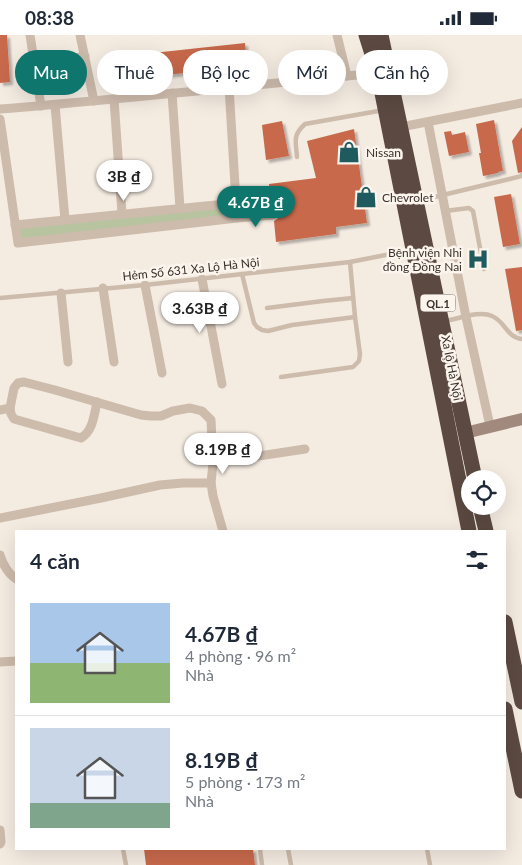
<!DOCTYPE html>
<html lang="vi">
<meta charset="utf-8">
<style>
body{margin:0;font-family:Lato,sans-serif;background:#f2f2f3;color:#1f2937;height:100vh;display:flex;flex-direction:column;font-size:19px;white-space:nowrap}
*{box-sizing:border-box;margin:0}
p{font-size:16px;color:#747a83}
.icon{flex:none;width:28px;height:28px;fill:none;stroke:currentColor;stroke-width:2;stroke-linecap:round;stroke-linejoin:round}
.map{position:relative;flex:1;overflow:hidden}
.panel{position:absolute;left:15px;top:495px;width:491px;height:320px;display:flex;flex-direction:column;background:#fff;border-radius:0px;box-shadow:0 5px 20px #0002}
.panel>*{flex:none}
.banner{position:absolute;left:15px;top:15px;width:492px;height:45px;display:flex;gap:10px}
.tools{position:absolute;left:461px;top:435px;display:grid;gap:10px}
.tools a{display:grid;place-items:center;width:45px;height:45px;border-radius:50%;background:#fff;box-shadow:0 5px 20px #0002;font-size:25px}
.price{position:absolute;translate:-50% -42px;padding:0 11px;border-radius:18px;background:#fff;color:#222;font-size:16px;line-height:32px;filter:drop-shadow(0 1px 2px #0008)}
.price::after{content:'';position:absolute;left:50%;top:30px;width:15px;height:11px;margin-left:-8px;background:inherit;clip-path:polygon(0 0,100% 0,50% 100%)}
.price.current{background:#0f766e;color:#fff}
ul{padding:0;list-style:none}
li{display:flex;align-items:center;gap:15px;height:125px;padding:0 15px}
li+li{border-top:1px solid #e0e1e3}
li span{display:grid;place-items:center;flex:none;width:140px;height:100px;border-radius:0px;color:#555}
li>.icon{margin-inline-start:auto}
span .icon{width:60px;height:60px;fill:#fffc;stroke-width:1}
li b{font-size:21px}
h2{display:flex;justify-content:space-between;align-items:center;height:60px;padding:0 15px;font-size:21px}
.tag{padding:0 18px;border-radius:22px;background:#fff;box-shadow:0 5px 20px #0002;font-size:18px;line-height:45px}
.tag.current{background:#0f766e;color:#fff}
.status{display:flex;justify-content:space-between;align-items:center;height:35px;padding:0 25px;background:#fff;direction:ltr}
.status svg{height:14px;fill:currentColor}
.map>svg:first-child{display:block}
.green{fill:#b8c4a0}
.building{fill:#c8694b;filter:url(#shadow)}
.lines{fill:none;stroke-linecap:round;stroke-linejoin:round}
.lane{stroke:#cdbbac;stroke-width:4.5}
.street{stroke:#cdbbac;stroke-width:9}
.secondary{stroke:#a18a7d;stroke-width:12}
.highway{stroke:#5c4a42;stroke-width:15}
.labels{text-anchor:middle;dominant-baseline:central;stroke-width:5;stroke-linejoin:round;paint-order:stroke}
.shield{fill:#fbf5ee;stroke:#756b66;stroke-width:1}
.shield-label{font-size:11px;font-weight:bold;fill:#3b302b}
.poi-label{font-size:12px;fill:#3b302b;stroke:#fbf5ee;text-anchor:start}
.street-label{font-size:12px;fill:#3b302b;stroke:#fbf5ee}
</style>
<div class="status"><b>08:38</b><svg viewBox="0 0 49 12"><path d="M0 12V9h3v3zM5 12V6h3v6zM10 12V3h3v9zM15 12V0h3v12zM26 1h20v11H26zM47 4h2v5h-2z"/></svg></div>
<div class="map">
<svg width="522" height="830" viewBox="0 0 522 830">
<defs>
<filter id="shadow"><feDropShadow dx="3" dy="3" stdDeviation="1" flood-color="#0004"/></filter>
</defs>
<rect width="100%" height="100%" fill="#f4ebe1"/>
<polygon class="green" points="233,171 234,180 20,204 18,193"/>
<g class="building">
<polygon points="0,0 7,0 10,47 0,48"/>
<polygon points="245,8 247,32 123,44 116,22"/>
<polygon points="494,85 503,136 498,137 498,138 483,141 479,118 481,118 476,89"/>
<polygon points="282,86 289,121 266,125 262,90"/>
<polygon points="522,92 522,137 518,138 512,106"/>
<polygon points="354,94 367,188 336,192 336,199 276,207 274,186 278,183 279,179 276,175 272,174 269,149 316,143 307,106"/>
<polygon points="451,96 452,100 465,97 469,117 449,121 444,97"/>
<polygon points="511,159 520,209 503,212 494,162"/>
<polygon points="522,232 522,295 516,296 505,234"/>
<polygon points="144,814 253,814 255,830 146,830"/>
</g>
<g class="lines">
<g class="lane">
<path d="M 297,122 C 296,106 292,101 305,89 L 384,75"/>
<polyline points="418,166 522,141"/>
<polyline points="445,176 469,173 473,176 484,234"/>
<polyline points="242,239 254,288 257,292 262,295 268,296 292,290 355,282"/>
<polyline points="0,263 145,250 350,227 411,215"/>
<polyline points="267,273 323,266 353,263"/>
<path d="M 445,286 C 458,284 480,275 492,281 C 505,286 507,303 522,304"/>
<polyline points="281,342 353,332 359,326 360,319 355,282 350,227"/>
<polyline points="123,814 126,830"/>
<polyline points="260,814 262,830"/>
<polyline points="288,814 291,830"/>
<polyline points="427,814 430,830"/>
</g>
<g class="street">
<polyline points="30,0 35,32"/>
<polyline points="80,0 94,66"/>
<polyline points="337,0 347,41"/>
<polyline points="172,58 180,173"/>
<polyline points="114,64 122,179"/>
<polyline points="55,70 65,185"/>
<polyline points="41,71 35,32 85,21"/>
<path d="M 0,74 C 126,64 252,50 378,38"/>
<polyline points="0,84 18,208 237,183 229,52"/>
<polyline points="428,87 466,282 490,391"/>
<polyline points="401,92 522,68"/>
<polyline points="237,183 273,180"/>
<polyline points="15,190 236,168"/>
<polyline points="202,244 222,349"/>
<polyline points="145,250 162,338"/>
<polyline points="103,253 114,327"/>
<polyline points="61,258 68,327"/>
<path d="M 10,373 L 11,379 L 14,384 L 81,403 C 93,396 94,380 97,367"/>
<polyline points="0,375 10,373 14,353 18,348 24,347 55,355 141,380 151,381 161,381 173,376 190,373 202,376 211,385 213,428 211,448 213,461 223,496"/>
<polyline points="213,428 305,414"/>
<polyline points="0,483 101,463 160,450 183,448 211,448"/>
<path d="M 0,520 C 3,530 8,538 16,544"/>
<polyline points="0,627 16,626"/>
<polyline points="0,795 1,807 0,809"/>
</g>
<polyline class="secondary" points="465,398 522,384"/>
<g class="highway">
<polyline points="366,0 378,38 469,496"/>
<polyline points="381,0 475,444"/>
<polyline points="480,471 486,496"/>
<polyline points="505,587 522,667"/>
<polyline points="505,674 522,756"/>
</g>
</g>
<defs>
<g id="shop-bare" transform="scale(1.725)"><path d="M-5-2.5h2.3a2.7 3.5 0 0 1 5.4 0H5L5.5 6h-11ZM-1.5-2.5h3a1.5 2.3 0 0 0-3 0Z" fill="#1f5a5e" stroke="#fbf5ee" stroke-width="2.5" paint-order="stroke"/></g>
<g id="hospital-bare" transform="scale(1.725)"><path d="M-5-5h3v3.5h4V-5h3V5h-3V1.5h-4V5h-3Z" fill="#1f5a5e" stroke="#fbf5ee" stroke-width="2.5" paint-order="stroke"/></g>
</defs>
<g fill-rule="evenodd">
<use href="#shop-bare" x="349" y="117"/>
<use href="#shop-bare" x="366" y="162"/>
<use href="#hospital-bare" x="478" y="224"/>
</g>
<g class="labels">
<rect class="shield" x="420.5" y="259.5" width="35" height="17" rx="4"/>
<g class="shield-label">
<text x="438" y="268">QL.1</text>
</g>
<g class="poi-label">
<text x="366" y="117">Nissan</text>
<text x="382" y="162">Chevrolet</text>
<text x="462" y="217" text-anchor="end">Bệnh viện Nhi<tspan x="462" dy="14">đồng Đồng Nai</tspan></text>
</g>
<g class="street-label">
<text transform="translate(191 234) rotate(-6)">Hẻm Số 631 Xa Lộ Hà Nội</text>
<text transform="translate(452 333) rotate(79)">Xa lộ Hà Nội</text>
</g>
</g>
</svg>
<div class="tools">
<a><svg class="icon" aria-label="locate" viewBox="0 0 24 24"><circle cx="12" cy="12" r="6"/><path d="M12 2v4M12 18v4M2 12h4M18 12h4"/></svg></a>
</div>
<b class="price" style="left:124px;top:167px">3B ₫</b>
<b class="price current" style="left:256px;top:193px">4.67B ₫</b>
<b class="price" style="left:200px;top:299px">3.63B ₫</b>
<b class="price" style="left:223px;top:440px">8.19B ₫</b>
<div class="banner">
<a class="tag current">Mua</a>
<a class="tag">Thuê</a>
<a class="tag">Bộ lọc</a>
<a class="tag">Mới</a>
<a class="tag">Căn hộ</a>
</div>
<section class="panel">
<h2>4 căn<svg class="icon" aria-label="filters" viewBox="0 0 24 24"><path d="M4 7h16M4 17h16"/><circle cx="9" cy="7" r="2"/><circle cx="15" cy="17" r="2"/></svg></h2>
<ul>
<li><span style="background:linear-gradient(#a9c7e8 60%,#8fb573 0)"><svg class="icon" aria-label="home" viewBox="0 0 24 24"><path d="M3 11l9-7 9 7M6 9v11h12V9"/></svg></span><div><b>4.67B ₫</b><p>4 phòng · 96 m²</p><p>Nhà</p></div></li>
<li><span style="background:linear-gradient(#c9d6e8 75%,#7fa58c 0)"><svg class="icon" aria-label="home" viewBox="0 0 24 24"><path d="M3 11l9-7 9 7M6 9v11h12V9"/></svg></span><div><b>8.19B ₫</b><p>5 phòng · 173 m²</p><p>Nhà</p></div></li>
</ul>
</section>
</div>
